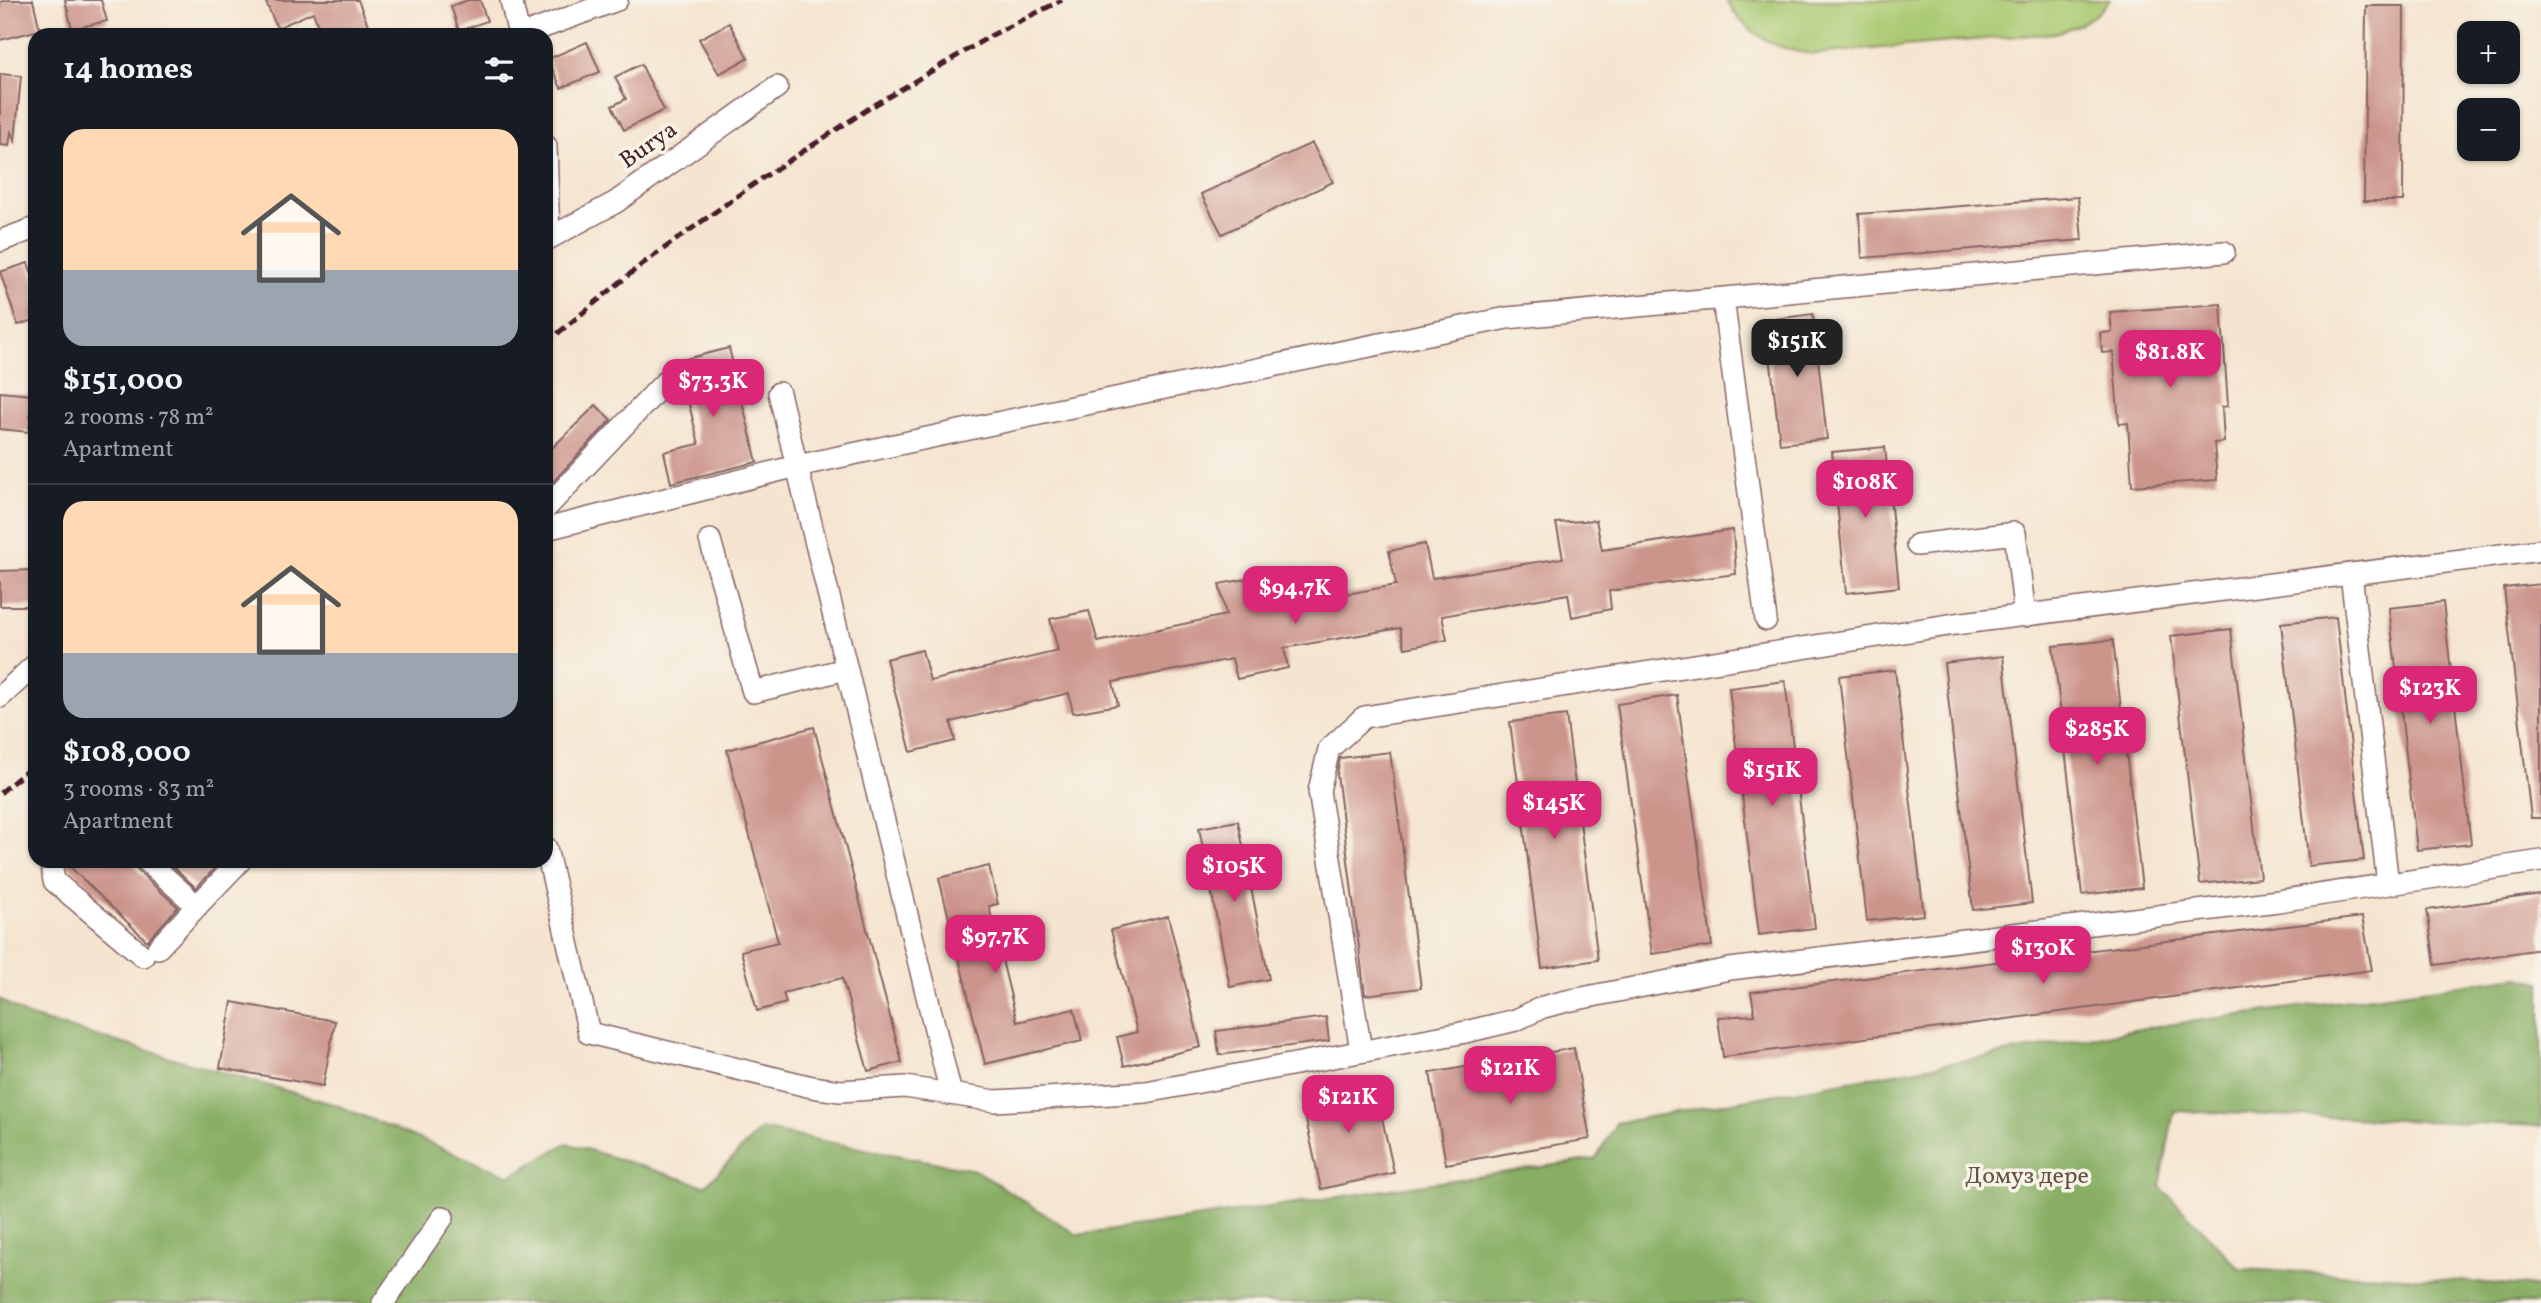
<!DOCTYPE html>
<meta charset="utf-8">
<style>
body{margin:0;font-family:Vollkorn,serif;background:#242831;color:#f1f3f6;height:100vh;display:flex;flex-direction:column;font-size:26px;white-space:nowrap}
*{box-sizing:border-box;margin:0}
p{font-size:23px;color:#9ea1a6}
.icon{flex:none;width:38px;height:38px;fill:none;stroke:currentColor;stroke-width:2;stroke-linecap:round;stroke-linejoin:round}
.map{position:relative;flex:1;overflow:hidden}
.drawer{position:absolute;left:28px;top:28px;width:525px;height:840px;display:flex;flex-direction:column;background:#171b24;border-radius:21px;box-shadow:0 2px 5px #0004}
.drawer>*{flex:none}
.buttons{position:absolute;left:2457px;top:21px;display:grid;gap:14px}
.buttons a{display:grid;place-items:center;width:63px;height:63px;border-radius:14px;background:#171b24;box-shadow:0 2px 5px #0004;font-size:35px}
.price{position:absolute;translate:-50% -60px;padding:0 16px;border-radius:14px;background:#db2777;color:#fff;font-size:23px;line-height:46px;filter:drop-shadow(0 2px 4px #0008)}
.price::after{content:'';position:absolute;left:50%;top:42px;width:21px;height:16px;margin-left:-10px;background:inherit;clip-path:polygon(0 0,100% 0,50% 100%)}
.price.current{background:#222;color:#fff}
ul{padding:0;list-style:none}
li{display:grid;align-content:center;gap:14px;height:371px;padding:0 35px}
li+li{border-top:2px solid #363941}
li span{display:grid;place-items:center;height:217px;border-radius:21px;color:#555}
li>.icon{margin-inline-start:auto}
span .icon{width:126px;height:126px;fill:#fffc;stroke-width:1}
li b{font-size:30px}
h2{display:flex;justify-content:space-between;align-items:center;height:84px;padding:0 35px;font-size:30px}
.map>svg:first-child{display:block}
.green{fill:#aaca72;stroke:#7a744e;stroke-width:2}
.forest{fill:#87ae64;stroke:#686648;stroke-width:2}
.building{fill:#cc958c}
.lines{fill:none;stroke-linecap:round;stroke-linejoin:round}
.minor-casing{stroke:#866465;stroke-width:24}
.minor{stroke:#fff;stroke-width:21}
.rail{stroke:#4a1f2b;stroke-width:5;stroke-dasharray:10 5;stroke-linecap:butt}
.labels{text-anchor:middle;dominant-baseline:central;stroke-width:7;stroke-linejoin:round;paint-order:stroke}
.street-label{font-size:24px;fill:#4a1f2b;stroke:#f7f3e8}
.park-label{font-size:24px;fill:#675240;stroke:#f7f3e8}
</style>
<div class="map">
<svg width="2541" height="1303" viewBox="0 0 2541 1303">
<rect width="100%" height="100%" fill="#f7f3e8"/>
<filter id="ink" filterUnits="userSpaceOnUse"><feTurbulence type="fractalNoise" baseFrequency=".0143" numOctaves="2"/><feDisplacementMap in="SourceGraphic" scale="14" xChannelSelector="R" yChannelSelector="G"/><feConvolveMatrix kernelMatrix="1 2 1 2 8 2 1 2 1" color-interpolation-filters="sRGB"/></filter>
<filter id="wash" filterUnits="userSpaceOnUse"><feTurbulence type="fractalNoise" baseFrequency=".00686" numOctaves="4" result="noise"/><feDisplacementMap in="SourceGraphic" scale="28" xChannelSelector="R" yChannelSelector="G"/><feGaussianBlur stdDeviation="1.57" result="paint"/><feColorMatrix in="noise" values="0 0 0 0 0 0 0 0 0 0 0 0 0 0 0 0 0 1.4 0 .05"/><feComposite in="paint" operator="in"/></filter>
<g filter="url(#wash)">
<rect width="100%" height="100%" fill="#f5e5d0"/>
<path class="green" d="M 1726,0 L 2110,0 C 2095,19 2077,27 2054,33 L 1813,54 C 1777,51 1744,33 1726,0 Z"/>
<polygon class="forest" points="2518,977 2541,982 2541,1126 2174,1111 2160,1186 2240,1269 2403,1277 2541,1287 2541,1303 0,1303 0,999 27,1016 336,1105 510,1176 567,1143 705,1186 761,1129 975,1170 1078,1235 1596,1159 1616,1123 2145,1028"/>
<g id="blocks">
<g class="building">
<polygon points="8,0 33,0 40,30 0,40 0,2"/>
<polygon points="65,0 101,0 107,21 72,29"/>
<polygon points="265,0 358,0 372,35 321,35 313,12 277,28"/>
<polygon points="468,0 480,0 487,21 459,31 451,6"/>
<polygon points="2366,6 2404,6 2403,201 2364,201"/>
<polygon points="729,23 748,58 719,74 699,39"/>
<polygon points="587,42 600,72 561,88 548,59"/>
<polygon points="641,64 664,110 624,130 612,106 626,99 615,77"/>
<polygon points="0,74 21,76 15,141 11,132 9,146 0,145"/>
<polygon points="1312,143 1333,182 1222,234 1201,194"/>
<polygon points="2078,197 2082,240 1862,258 1859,214"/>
<polygon points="28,263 35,283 35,320 18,325 0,272"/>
<polygon points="2221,304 2228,406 2222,407 2224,442 2214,443 2217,480 2132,486 2128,423 2119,424 2113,352 2102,353 2100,333 2112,332 2110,312"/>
<polygon points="1813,314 1827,439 1780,444 1766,320"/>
<polygon points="729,348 757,462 671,483 664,452 699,444 678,361"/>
<polygon points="0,392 32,395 29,432 0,429"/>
<polygon points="596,405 611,420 546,489 546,454"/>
<polygon points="1885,447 1899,587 1846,593 1832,452"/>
<polygon points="1596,520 1602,550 1733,530 1736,574 1609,591 1611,609 1572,617 1568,594 1442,616 1447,640 1405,648 1400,628 1284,648 1288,668 1237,679 1232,659 1113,682 1118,705 1073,713 1069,693 951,722 955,741 911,752 886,659 922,650 930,681 1058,651 1050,619 1089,611 1098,642 1226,615 1219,584 1258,577 1265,609 1396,585 1389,551 1425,544 1432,578 1563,558 1556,523"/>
<polygon points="35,570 35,606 0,606 0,571"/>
<polygon points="2541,584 2541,818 2531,818 2504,588"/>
<polygon points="2443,602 2471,844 2417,850 2389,608"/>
<polygon points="2336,617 2364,860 2309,866 2281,623"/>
<polygon points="2231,629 2260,878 2200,884 2171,636"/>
<polygon points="2113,640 2142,888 2082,895 2053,646"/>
<polygon points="2003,656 2032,903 1973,910 1944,663"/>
<polygon points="1895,670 1924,915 1867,921 1839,676"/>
<polygon points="1785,681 1815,928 1759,935 1729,688"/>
<polygon points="1677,695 1712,946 1652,954 1617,704"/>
<polygon points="1566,715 1598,960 1542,968 1510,722"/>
<polygon points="814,727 902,1062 868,1071 842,978 783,993 786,1003 757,1011 741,951 778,942 727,750"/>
<polygon points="1390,752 1421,988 1365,995 1337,774 1340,758"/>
<polygon points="1238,821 1269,979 1230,987 1199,828"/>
<polygon points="64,861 134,861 138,871 178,907 147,941"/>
<polygon points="167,861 222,861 196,888"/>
<polygon points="989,866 998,904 989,906 1017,1022 1074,1009 1082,1041 985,1064 939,878"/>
<polygon points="2541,894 2541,949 2435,965 2427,910"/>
<polygon points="1168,916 1201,1047 1124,1066 1117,1037 1137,1032 1111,930"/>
<polygon points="2362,917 2372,970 1723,1057 1718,1017 1755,1015 1751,992"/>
<polygon points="232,1002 335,1021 323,1086 220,1068"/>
<polygon points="1326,1017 1329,1041 1219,1055 1216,1031"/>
<polygon points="1574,1048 1590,1139 1446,1164 1430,1073"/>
<polygon points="1374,1081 1394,1173 1321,1189 1301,1097"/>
</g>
</g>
</g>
<g filter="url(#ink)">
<use href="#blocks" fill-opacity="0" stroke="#866465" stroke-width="2"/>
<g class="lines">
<g class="minor-casing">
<g id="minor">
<polyline points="511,0 519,35"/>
<polyline points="522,35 617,0"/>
<polyline points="546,146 549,238"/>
<polyline points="546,240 616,202 777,87"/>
<polyline points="0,241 35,228"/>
<polyline points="1723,299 1766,620"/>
<polyline points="779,393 951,1094"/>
<polyline points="546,508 666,381"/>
<polyline points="546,529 797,466 1067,408 1507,318 2224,252"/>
<polyline points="710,540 753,692 846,669"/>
<polyline points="1917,545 2015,533 2025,616"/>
<polyline points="2351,574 2388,884"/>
<polyline points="0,697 35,665"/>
<polyline points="546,848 589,1033 812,1087 840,1091 905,1087 995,1101 1146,1092 1461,1033 1516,1020 1543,1007 1567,1001 1730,969 2278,901 2541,861"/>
<polyline points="51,861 54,881 143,956"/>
<polyline points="147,861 197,906 240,861"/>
<polyline points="158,948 197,906"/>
<polyline points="1361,1051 1319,791 1329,749 1364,717 1955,624 2541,550"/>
<polyline points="383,1303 443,1217"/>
</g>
</g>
<use href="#minor" class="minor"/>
<g class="rail">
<polyline points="546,343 641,265 761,179 868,109 992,35 1062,0"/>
<polyline points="0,793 35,764"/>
</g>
</g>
</g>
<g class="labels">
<g class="street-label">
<text transform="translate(649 146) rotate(-35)">Burya</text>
</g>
<g class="park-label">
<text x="2027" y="1177">Домуз дере</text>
</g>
</g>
</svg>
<div class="buttons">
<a>+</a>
<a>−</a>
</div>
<b class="price current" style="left:1797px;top:379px">$151K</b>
<b class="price" style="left:2170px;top:390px">$81.8K</b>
<b class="price" style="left:713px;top:419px">$73.3K</b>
<b class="price" style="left:1865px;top:520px">$108K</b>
<b class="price" style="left:1295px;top:626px">$94.7K</b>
<b class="price" style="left:2430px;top:726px">$123K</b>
<b class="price" style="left:2097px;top:767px">$285K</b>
<b class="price" style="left:1772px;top:808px">$151K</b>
<b class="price" style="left:1554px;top:841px">$145K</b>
<b class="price" style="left:1234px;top:904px">$105K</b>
<b class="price" style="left:995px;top:975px">$97.7K</b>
<b class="price" style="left:2043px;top:986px">$130K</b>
<b class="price" style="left:1510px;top:1106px">$121K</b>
<b class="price" style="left:1348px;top:1135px">$121K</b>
<section class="drawer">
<h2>14 homes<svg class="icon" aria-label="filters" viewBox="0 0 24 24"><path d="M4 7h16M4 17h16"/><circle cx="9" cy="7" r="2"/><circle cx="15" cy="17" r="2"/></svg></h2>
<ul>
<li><span style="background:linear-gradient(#ffd9b3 65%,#9aa5b1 0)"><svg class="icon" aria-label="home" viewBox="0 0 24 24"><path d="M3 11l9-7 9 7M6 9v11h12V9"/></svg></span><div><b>$151,000</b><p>2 rooms · 78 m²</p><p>Apartment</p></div></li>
<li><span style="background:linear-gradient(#ffd9b3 70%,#9aa5b1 0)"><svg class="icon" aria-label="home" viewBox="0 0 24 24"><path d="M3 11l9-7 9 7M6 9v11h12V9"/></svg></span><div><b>$108,000</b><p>3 rooms · 83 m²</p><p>Apartment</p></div></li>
</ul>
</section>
</div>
